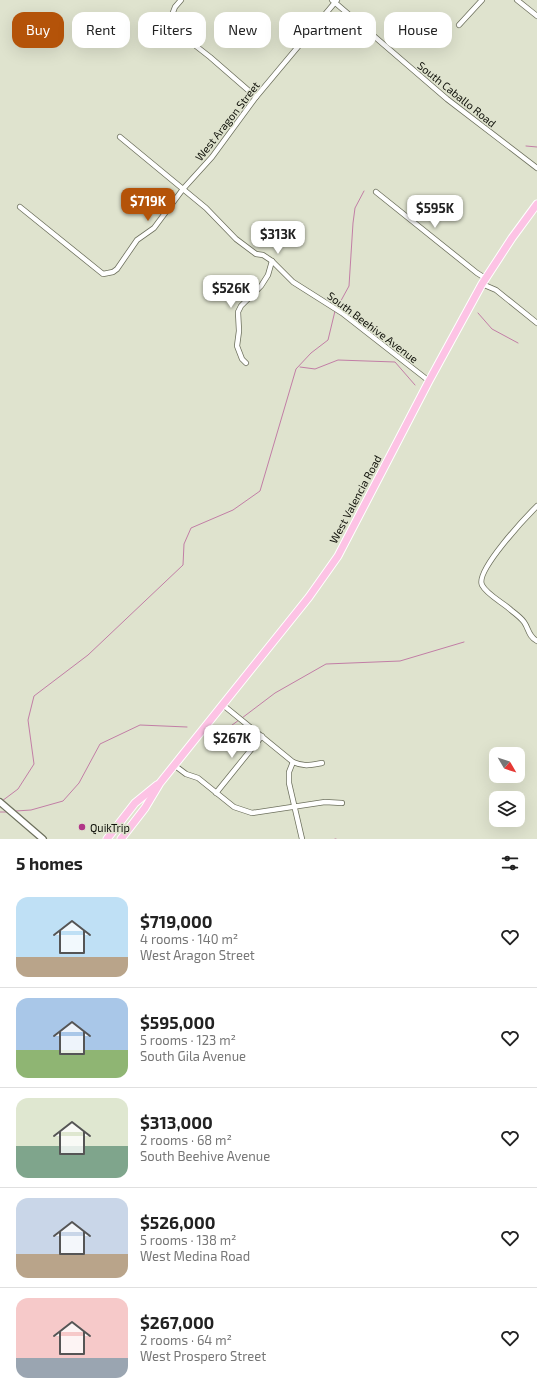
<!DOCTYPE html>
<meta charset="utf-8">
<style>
body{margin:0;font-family:"Exo 2",sans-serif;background:#f6f6f6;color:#222;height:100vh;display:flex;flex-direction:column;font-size:15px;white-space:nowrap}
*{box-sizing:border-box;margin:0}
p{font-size:13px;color:#767676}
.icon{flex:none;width:22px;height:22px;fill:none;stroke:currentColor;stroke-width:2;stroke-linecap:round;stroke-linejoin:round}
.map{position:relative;height:839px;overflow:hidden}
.drawer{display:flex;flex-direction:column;background:#fff;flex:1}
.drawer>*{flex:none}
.banner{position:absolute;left:12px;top:12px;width:513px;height:36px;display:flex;gap:8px}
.needle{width:26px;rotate:129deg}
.controls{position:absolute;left:489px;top:747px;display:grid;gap:8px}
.controls a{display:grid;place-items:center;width:36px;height:36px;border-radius:8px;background:#fff;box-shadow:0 4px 16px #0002;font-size:20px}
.price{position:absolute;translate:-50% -34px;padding:0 9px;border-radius:8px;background:#fff;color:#222;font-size:13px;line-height:26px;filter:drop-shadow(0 1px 2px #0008)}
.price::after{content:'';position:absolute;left:50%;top:24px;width:12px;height:9px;margin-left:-6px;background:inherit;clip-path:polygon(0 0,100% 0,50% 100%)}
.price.current{background:#b45309;color:#fff}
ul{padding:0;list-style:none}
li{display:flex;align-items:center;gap:12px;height:100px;padding:0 16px}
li+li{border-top:1px solid #e0e0e0}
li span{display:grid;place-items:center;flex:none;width:112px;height:80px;border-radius:12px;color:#555}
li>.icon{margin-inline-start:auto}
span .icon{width:48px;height:48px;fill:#fffc;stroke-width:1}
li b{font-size:17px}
h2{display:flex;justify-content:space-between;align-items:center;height:48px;padding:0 16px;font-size:17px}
.tag{padding:0 14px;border-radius:12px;background:#fff;box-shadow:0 4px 16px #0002;font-size:14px;line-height:36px}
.tag.current{background:#b45309;color:#fff}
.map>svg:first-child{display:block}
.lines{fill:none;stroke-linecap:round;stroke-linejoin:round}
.stream{stroke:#c27ea6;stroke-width:1}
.minor-casing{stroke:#6d705d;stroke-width:6}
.tertiary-casing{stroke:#6d705d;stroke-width:8}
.primary-casing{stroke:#fff;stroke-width:9}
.minor{stroke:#fff;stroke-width:4.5}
.tertiary{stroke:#fff;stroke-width:5.5}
.primary{stroke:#fdc3e5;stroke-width:7}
.poi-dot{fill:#b13688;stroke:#dfe3ce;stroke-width:1.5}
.labels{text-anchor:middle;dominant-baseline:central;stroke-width:3;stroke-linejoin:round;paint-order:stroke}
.street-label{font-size:11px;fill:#11120b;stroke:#dfe3ce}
.poi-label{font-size:11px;fill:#11120b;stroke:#dfe3ce;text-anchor:start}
</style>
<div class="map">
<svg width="537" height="839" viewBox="0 0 537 839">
<rect width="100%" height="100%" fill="#dfe3ce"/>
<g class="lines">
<g class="stream">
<polyline points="526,146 537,147"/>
<polyline points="337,308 349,286 353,223 355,208 364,191"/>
<polyline points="478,313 492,329 518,343"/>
<polyline points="300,367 315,369 338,360 395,362 415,385"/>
<polyline points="242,718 275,693 326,664 400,661 464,642"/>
<polyline points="219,730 228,728 239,720"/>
<polyline points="2,801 18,789 34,764 28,720 34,696 88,655 183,565 184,544 191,528 233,510 260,491 296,369 311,353 328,340 335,311"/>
<polyline points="16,811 31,810 63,801 79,783 100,744 140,725 187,727"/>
<polyline points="0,812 7,812"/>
<polyline points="335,839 336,839"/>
</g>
<g class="minor-casing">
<g id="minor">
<polyline points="181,0 175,7 170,20 178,32 210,57 256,97"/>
<polyline points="332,0 447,99 537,168"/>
<polyline points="517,0 537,16"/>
<polyline points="459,25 482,0"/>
<polyline points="120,137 206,208 236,239 256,254 263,255 272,261 293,282 342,313 429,381"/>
<polyline points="376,192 477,273 485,278"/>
<polyline points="20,207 98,270 103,274 113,272 117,269 137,240 154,228 183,189 212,157 256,97 337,0"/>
<polyline points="482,284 496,290 537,323"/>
<polyline points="246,363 242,359 237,346 239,331 238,312 241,306 261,286 268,275 272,261"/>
<path d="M 537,506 C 526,517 475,571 482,585 C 487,595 504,603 512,611 C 516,614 521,618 524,622 C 529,629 528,636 537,641"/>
<path d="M 223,705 L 293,762 C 304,767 311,765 322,763"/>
<polyline points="293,762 289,772 289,783 302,839"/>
<polyline points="174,765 186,774 198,778 234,807 252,813 325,802 342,803"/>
<polyline points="216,793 262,736"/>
</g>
</g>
<g class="tertiary-casing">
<polyline id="tertiary" points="0,802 43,839"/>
</g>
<g class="primary-casing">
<g id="primary">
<polyline points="107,839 135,803 157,785"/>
<polyline points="121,839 145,808 160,783 309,597 338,556 429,381 482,284 512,238 537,204"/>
</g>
</g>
<use href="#minor" class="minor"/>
<use href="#tertiary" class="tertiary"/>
<use href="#primary" class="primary"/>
</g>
<circle class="poi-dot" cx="82" cy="827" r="4"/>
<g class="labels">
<g class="street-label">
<text transform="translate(457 94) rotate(39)">South Caballo Road</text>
<text transform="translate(227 121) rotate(-52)">West Aragon Street</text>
<text transform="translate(373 327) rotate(37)">South Beehive Avenue</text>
<text transform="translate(355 499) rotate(-62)">West Valencia Road</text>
</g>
<g class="poi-label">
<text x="90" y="827">QuikTrip</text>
</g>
</g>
</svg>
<div class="controls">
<a><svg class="needle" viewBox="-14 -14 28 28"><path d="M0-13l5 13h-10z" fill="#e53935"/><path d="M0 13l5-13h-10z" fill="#767676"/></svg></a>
<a><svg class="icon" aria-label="layers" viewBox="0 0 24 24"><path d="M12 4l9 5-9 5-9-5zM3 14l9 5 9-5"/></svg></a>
</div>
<b class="price current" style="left:148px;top:222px">$719K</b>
<b class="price" style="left:435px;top:229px">$595K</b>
<b class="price" style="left:278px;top:255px">$313K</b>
<b class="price" style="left:231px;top:309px">$526K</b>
<b class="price" style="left:232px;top:759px">$267K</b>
<div class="banner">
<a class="tag current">Buy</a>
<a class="tag">Rent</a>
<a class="tag">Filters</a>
<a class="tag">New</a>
<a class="tag">Apartment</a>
<a class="tag">House</a>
</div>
</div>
<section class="drawer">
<h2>5 homes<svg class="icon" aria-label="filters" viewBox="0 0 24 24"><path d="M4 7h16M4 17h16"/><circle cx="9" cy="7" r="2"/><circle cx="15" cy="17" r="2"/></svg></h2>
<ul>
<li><span style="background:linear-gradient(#bfe0f5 75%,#b9a48a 0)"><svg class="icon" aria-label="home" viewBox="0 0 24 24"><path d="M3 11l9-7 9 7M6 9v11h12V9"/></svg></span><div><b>$719,000</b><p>4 rooms · 140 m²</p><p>West Aragon Street</p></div><svg class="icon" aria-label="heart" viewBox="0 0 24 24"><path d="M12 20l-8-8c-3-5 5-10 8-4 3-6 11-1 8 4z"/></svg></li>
<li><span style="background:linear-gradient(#a9c7e8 65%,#8fb573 0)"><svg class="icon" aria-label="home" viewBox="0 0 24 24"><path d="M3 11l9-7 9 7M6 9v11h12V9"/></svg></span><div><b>$595,000</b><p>5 rooms · 123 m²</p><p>South Gila Avenue</p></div><svg class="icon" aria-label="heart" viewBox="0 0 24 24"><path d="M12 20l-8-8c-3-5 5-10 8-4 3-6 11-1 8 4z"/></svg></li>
<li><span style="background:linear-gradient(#dfe7d0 60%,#7fa58c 0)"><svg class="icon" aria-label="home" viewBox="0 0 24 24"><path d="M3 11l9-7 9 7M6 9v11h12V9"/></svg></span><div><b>$313,000</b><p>2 rooms · 68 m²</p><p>South Beehive Avenue</p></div><svg class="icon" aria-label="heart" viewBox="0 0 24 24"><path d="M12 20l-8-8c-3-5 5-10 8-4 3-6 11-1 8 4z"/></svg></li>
<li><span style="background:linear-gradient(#c9d6e8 70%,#b9a48a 0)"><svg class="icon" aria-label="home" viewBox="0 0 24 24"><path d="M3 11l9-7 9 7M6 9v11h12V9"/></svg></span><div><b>$526,000</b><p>5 rooms · 138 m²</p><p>West Medina Road</p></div><svg class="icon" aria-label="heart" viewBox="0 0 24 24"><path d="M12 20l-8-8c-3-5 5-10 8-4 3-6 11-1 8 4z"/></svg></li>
<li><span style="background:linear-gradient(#f6c9c9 75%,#9aa5b1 0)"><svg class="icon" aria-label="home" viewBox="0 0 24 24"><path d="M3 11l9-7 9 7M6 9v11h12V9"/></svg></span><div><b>$267,000</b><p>2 rooms · 64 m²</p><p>West Prospero Street</p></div><svg class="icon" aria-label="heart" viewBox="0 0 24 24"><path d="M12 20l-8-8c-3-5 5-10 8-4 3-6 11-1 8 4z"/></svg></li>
</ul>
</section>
